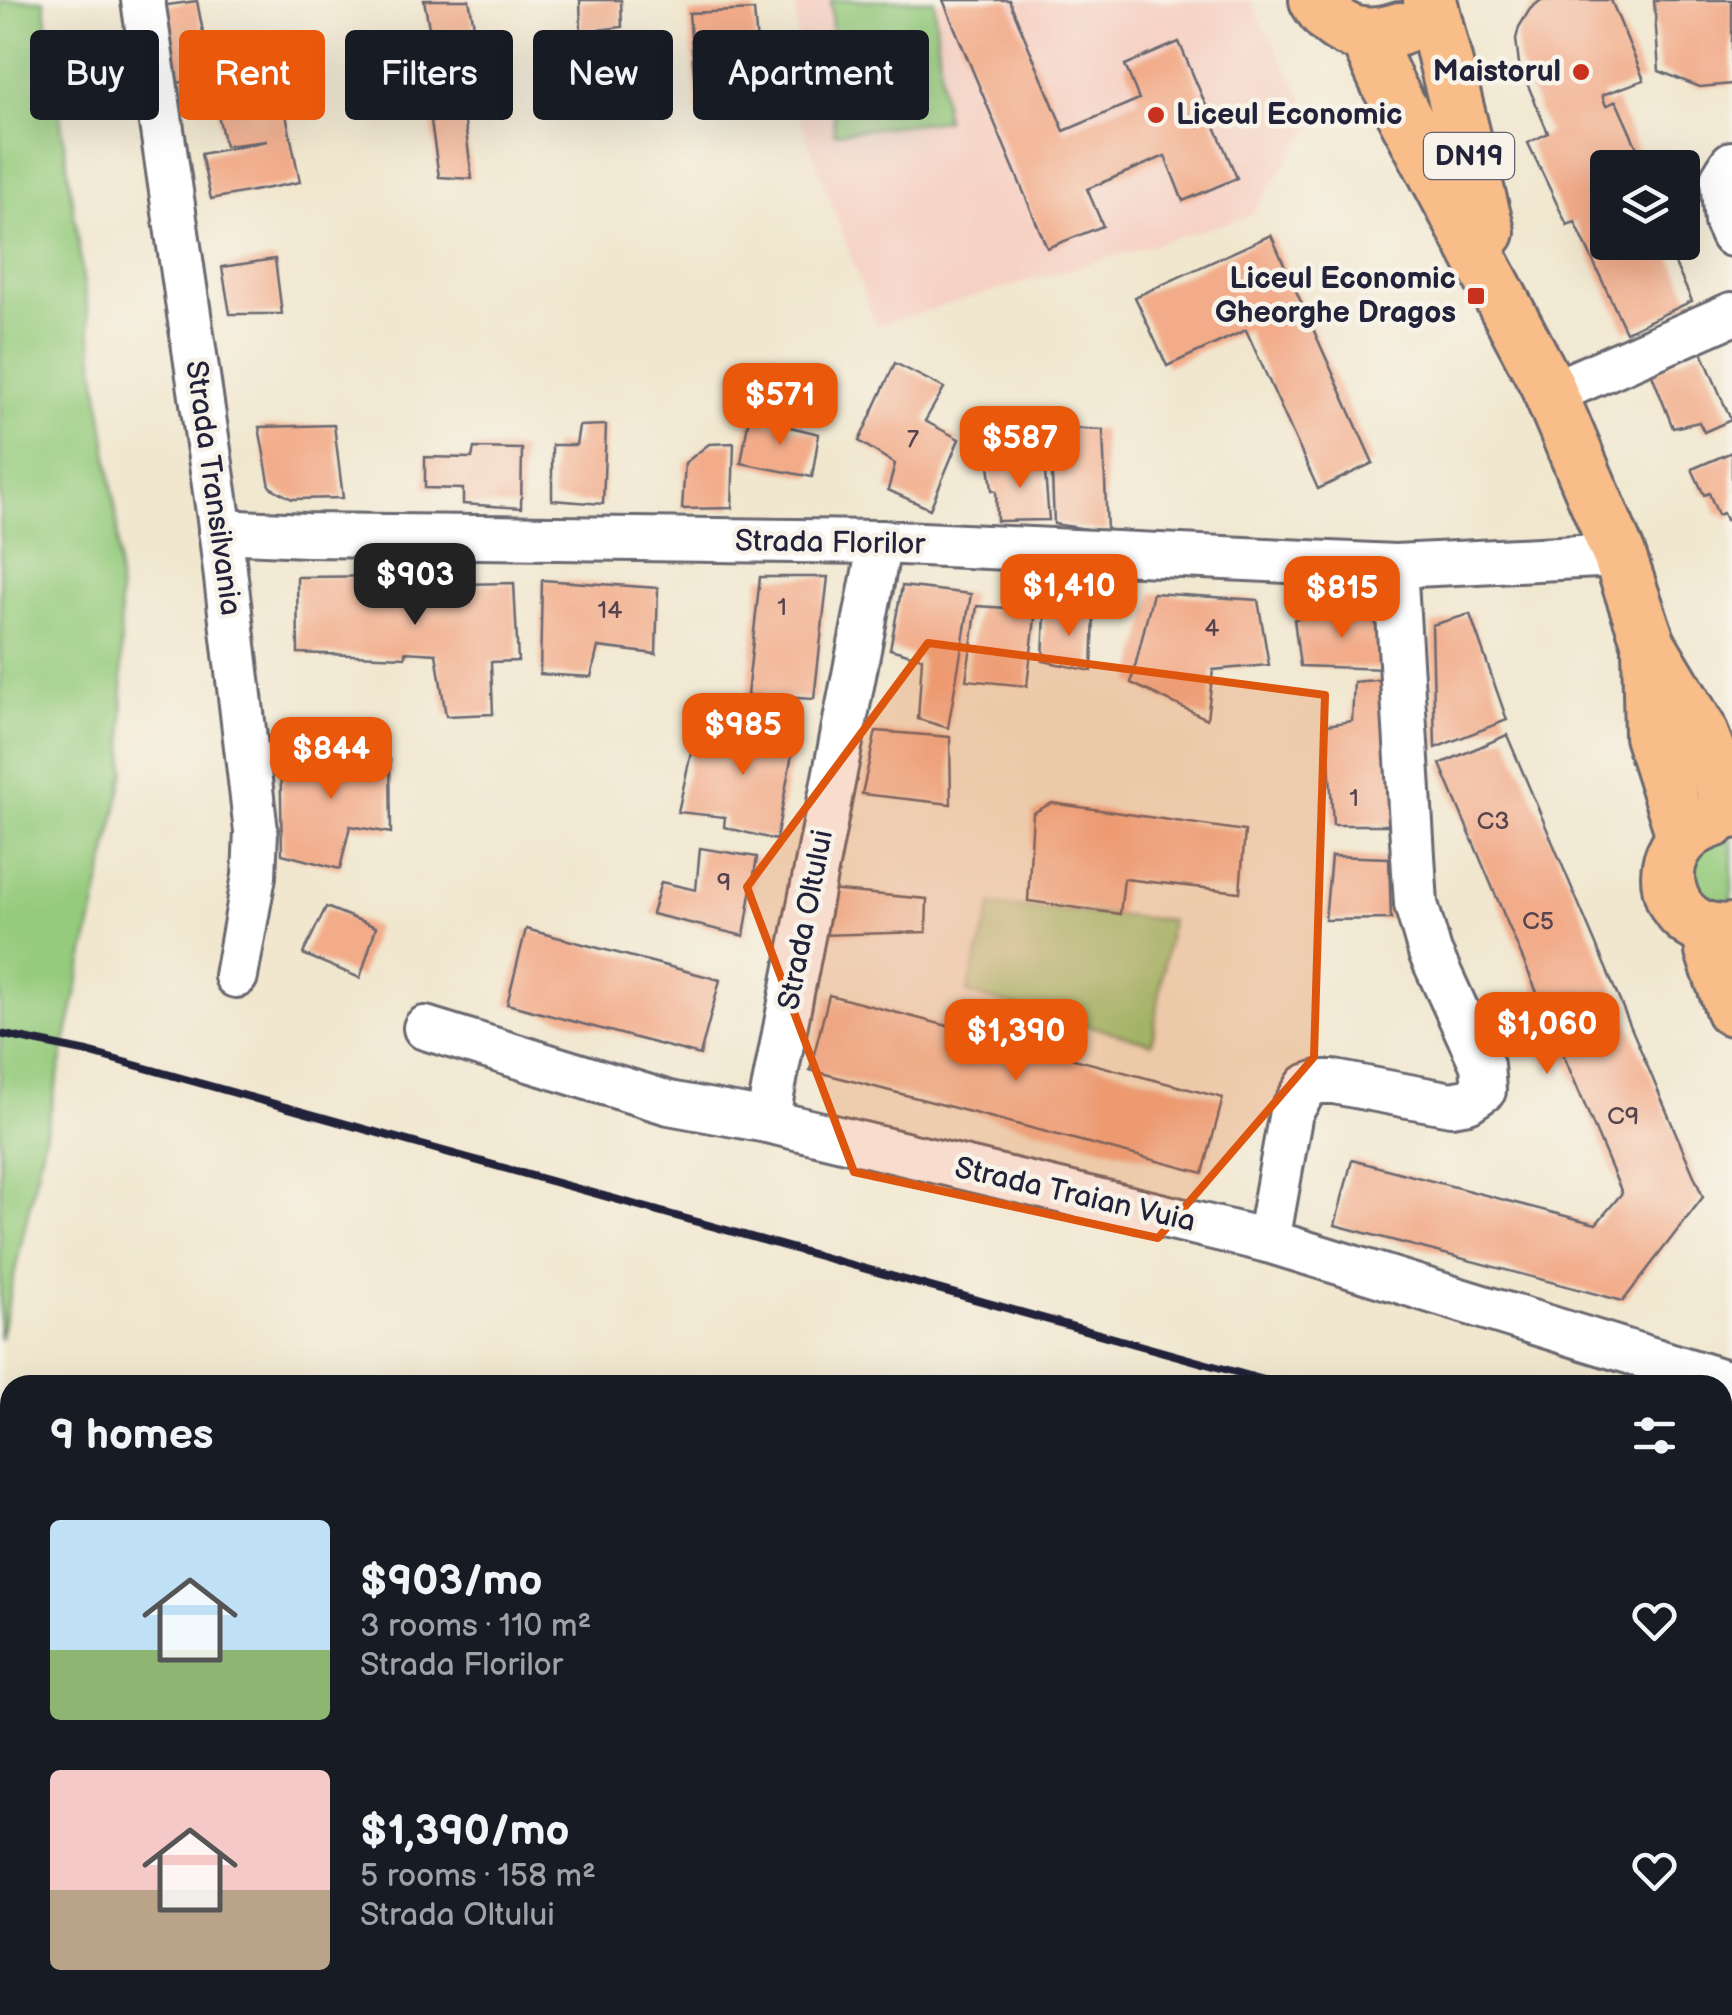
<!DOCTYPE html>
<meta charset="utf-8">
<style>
body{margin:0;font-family:"Balsamiq Sans",sans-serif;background:#242831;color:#f1f3f6;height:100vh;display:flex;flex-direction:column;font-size:38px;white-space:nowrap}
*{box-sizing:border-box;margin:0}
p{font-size:32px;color:#9ea1a6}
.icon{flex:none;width:55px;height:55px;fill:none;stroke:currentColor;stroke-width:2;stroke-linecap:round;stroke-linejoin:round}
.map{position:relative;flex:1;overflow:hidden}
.side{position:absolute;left:0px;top:1375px;width:1732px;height:640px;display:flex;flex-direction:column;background:#171b24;border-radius:30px 30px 0 0;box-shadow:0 10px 40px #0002}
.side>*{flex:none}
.top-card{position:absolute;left:30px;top:30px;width:1000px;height:90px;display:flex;gap:20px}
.controls{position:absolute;left:1590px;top:150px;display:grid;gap:20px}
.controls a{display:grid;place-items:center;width:110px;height:110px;border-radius:10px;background:#171b24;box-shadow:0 10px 40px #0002;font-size:50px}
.price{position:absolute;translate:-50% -85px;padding:0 22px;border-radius:20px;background:#ea580c;color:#fff;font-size:32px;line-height:65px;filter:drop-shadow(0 2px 5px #0008)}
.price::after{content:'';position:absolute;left:50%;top:60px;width:30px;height:22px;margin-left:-15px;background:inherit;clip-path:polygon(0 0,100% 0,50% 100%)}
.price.active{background:#222;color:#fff}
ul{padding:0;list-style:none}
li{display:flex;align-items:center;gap:30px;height:250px;padding:0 50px}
li span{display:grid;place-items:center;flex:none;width:280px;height:200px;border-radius:10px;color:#555}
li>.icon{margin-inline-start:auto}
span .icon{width:120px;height:120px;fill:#fffc;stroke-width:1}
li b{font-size:42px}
h2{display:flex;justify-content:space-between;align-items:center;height:120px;padding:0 50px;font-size:42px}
.pill{padding:0 35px;border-radius:10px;background:#171b24;box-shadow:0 10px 40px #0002;font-size:35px;line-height:90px}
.pill.active{background:#ea580c;color:#fff}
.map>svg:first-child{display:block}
.built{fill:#f6d2c5}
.industrial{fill:#d1bfbf}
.green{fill:#95cb7d;stroke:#5c765c;stroke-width:2.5}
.building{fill:#f2ac8a}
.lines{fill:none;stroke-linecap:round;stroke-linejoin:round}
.minor-casing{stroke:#6a676f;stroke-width:48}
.major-casing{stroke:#6a676f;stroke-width:58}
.minor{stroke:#fff;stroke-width:42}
.major{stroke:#f8bd89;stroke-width:52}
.rail{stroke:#22223b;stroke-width:8}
.marked{fill:#de560e;fill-opacity:0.2;stroke:#de560e;stroke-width:8;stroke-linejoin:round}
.poi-dot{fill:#c8321e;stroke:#f7f3e8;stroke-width:4}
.labels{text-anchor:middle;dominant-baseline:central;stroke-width:9;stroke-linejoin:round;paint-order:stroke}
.number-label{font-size:25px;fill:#56444f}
.shield{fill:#f7f3e8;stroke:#62616f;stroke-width:2.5}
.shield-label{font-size:28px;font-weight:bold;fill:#22223b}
.poi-label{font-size:30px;font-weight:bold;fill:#22223b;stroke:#f7f3e8;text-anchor:end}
.street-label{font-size:30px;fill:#22223b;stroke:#f7f3e8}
</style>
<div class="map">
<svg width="1732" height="2015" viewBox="0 0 1732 2015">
<rect width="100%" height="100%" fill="#f7f3e8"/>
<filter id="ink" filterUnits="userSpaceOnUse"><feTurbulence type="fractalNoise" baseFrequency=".01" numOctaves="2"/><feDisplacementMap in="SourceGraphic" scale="20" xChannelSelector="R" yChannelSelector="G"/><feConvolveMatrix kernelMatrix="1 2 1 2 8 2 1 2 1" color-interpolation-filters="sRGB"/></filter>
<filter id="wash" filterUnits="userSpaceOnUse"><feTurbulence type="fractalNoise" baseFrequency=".0048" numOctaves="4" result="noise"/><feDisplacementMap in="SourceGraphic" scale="40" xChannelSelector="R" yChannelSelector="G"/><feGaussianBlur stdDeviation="2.25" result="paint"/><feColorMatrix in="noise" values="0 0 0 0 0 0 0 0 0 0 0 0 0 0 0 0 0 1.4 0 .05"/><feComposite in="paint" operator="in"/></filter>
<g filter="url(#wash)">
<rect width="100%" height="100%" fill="#f1e7cf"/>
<polygon class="built" points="796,0 1250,0 1316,122 1250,216 876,326 797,110"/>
<polygon class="industrial" points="73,2005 443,2005 445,2015 76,2015"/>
<g class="green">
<polygon points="0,0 44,0 117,521 125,771 0,1340"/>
<polygon points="831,0 934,0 945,120 834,133"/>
<polygon points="1732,831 1732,917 1709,916 1683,856"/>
<polygon points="992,905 1171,920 1152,1043 967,993"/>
<polygon points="816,2005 1379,2005 1377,2015 899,2015"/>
</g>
<g id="blocks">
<g class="building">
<polygon points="424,0 469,0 480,56 490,59 491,97 462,99 472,179 439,177 421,52 433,49"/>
<polygon points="580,0 621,0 622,27 581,32"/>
<polygon points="943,0 1009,0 1064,131 1139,99 1125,65 1179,42 1237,178 1183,201 1165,156 1087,189 1103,226 1047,248"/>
<polygon points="1541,0 1611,0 1644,80 1602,95 1606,106 1616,101 1646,168 1608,168 1608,242 1665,242 1692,301 1626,332 1575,222 1567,225 1528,143 1548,133 1519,64 1516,39 1519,27 1530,9"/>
<polygon points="1654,0 1732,0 1732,84 1700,87 1659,71"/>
<polygon points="197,1 212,79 174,83 160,6"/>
<polygon points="754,10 763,113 697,115 689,13"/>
<polygon points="235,82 240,102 255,112 285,110 300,182 211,199 201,154 267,141 225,146 211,84"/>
<polygon points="1271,235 1373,463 1318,489 1246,330 1167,366 1135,297"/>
<polygon points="275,259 282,314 230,314 222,267"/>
<polygon points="1701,350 1731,420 1704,432 1699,422 1673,428 1651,372"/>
<polygon points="895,363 944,388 925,421 959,439 930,509 888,490 895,464 859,441"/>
<polygon points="749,417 819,434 812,477 741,463"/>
<polygon points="334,425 343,498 292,499 270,487 259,427"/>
<polygon points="606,425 603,504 552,500 552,445 576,445 579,426"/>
<polygon points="1050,427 1103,430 1107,532 1054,524"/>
<polygon points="734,443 732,508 682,509 685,463 709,444"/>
<polygon points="474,448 522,449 521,508 463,504 463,489 425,488 425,457 472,458"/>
<polygon points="1732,452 1732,517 1726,520 1723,513 1718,515 1709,493 1704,495 1692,469"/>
<polygon points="1044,461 1049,520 997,521 996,491 992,490 989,464"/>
<polygon points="398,576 399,585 514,583 518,661 491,662 493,714 446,716 436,654 405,652 405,657 298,653 297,577"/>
<polygon points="760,577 828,577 814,699 747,695"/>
<polygon points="542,580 658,588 656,654 598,647 591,677 540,674"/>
<polygon points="902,586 971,594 948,728 918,719 922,658 890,649"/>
<polygon points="1153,593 1258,600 1269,665 1213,670 1207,719 1131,683"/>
<polygon points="977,606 1036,610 1027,686 966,680"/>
<polygon points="1382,610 1385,669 1300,666 1294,619"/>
<polygon points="1045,611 1094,612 1092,671 1043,661"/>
<polygon points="1470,614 1507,720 1435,748 1432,625"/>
<polygon points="1398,678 1407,825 1333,825 1327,725 1352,721 1354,682"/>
<polygon points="750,715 798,722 776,840 724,827 725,817 678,812 693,743 740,751"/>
<polygon points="876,731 950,737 951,804 862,794"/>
<polygon points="1507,735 1703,1197 1623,1301 1335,1225 1352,1160 1596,1224 1622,1193 1440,764"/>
<polygon points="280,747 390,759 391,833 350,826 340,869 282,854"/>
<polygon points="1052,803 1245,831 1240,892 1124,879 1120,914 1028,901 1033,813"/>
<polygon points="700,848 757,857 744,936 652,914 661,882 696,890"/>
<polygon points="1331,856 1389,858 1391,919 1325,920"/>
<polygon points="828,890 927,899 926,932 819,935"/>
<polygon points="326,907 376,927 360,978 303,954"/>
<polygon points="526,929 720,980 700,1055 507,1004"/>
<polygon points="829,995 1223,1098 1203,1173 810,1070"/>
<polygon points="1722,1883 1732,1884 1732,1963 1722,1962"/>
</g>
</g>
</g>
<g filter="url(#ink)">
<use href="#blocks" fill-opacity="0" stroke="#6a676f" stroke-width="2.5"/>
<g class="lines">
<g class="minor-casing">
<g id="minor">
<polyline points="143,0 219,519 256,831 254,876 236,976"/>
<polyline points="1732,163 1722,179 1726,222 1732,235"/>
<polyline points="1546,383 1568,386 1732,314"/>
<polyline points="220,531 306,535 880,542 1395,566 1619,555"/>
<polyline points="425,1028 669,1103 767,1121 1268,1241 1720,1380"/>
<polyline points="767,1121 880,542"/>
<polyline points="1268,1241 1291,1112 1307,1086 1319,1082 1334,1082 1451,1104 1468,1101 1484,1090 1482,1065 1430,952 1416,904 1395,566"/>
<polyline points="696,2005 702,2015"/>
<polyline points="1516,2005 1516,2015"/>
</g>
</g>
<g class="major-casing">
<g id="major">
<path d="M 1316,0 C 1336,34 1364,41 1400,29"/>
<polyline points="1430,0 1488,232"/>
<polyline points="1365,35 1388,85 1546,383 1619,555 1649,644 1699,728 1732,812"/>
<polyline points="1649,648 1651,736 1683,836"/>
<path d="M 1713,821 C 1640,843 1663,940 1732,930"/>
<polyline points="1709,929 1712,951 1732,1009"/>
</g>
</g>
<use href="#minor" class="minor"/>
<use href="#major" class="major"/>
<g class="rail">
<polyline points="0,1034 88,1052 1282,1385"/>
<polyline points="1722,1508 1732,1510"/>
</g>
</g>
</g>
<path class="marked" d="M 928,643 L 1325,695 L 1314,1057 L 1158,1238 L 854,1172 L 747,887 Z"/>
<g class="poi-dot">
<circle cx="1581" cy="72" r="10"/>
<circle cx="1156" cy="115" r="10"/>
<rect x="1466" y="286" width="20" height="20" rx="5"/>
</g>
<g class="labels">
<g class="number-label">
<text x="913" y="439">7</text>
<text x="782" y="607">1</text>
<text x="610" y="610">14</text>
<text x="1212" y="628">4</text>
<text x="1354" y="798">1</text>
<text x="1493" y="821">C3</text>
<text x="724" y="882">9</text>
<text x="1538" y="921">C5</text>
<text x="1623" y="1116">C9</text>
</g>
<rect class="shield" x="1424" y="133" width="90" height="46" rx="8"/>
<g class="shield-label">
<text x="1469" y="156">DN19</text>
</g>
<g class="poi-label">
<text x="1561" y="72">Maistorul</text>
<text x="1176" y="115" text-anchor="start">Liceul Economic</text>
<text x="1456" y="279">Liceul Economic<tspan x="1456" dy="34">Gheorghe Dragos</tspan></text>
</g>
<g class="street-label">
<text transform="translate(213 488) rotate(82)">Strada Transilvania</text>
<text transform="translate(830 543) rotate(1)">Strada Florilor</text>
<text transform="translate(806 920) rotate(-79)">Strada Oltului</text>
<text transform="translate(1075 1195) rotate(13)">Strada Traian Vuia</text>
</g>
</g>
</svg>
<div class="controls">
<a><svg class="icon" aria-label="layers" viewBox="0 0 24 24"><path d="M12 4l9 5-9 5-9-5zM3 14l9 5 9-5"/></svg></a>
</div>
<b class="price" style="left:780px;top:448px">$571</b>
<b class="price" style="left:1020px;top:491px">$587</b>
<b class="price active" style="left:415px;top:628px">$903</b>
<b class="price" style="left:1069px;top:639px">$1,410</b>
<b class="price" style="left:1342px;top:641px">$815</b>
<b class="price" style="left:743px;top:778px">$985</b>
<b class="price" style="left:331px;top:802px">$844</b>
<b class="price" style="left:1547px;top:1077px">$1,060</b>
<b class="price" style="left:1016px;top:1084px">$1,390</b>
<div class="top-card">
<a class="pill">Buy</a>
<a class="pill active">Rent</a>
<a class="pill">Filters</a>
<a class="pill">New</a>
<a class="pill">Apartment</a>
</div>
<section class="side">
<h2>9 homes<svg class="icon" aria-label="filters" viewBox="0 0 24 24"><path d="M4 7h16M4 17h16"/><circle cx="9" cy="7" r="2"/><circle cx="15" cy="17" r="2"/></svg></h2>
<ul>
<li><span style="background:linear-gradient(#bfe0f5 65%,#8fb573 0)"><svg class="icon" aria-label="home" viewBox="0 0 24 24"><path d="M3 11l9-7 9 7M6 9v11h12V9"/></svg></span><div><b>$903/mo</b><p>3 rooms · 110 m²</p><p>Strada Florilor</p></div><svg class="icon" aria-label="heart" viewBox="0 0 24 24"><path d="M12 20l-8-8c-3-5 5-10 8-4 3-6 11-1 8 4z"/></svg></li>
<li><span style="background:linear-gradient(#f6c9c9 60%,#b9a48a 0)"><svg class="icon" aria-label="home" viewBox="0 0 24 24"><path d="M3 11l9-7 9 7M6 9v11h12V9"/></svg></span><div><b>$1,390/mo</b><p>5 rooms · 158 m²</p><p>Strada Oltului</p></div><svg class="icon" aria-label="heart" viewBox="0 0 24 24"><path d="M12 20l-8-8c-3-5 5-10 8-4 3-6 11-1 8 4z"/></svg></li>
</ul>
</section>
</div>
